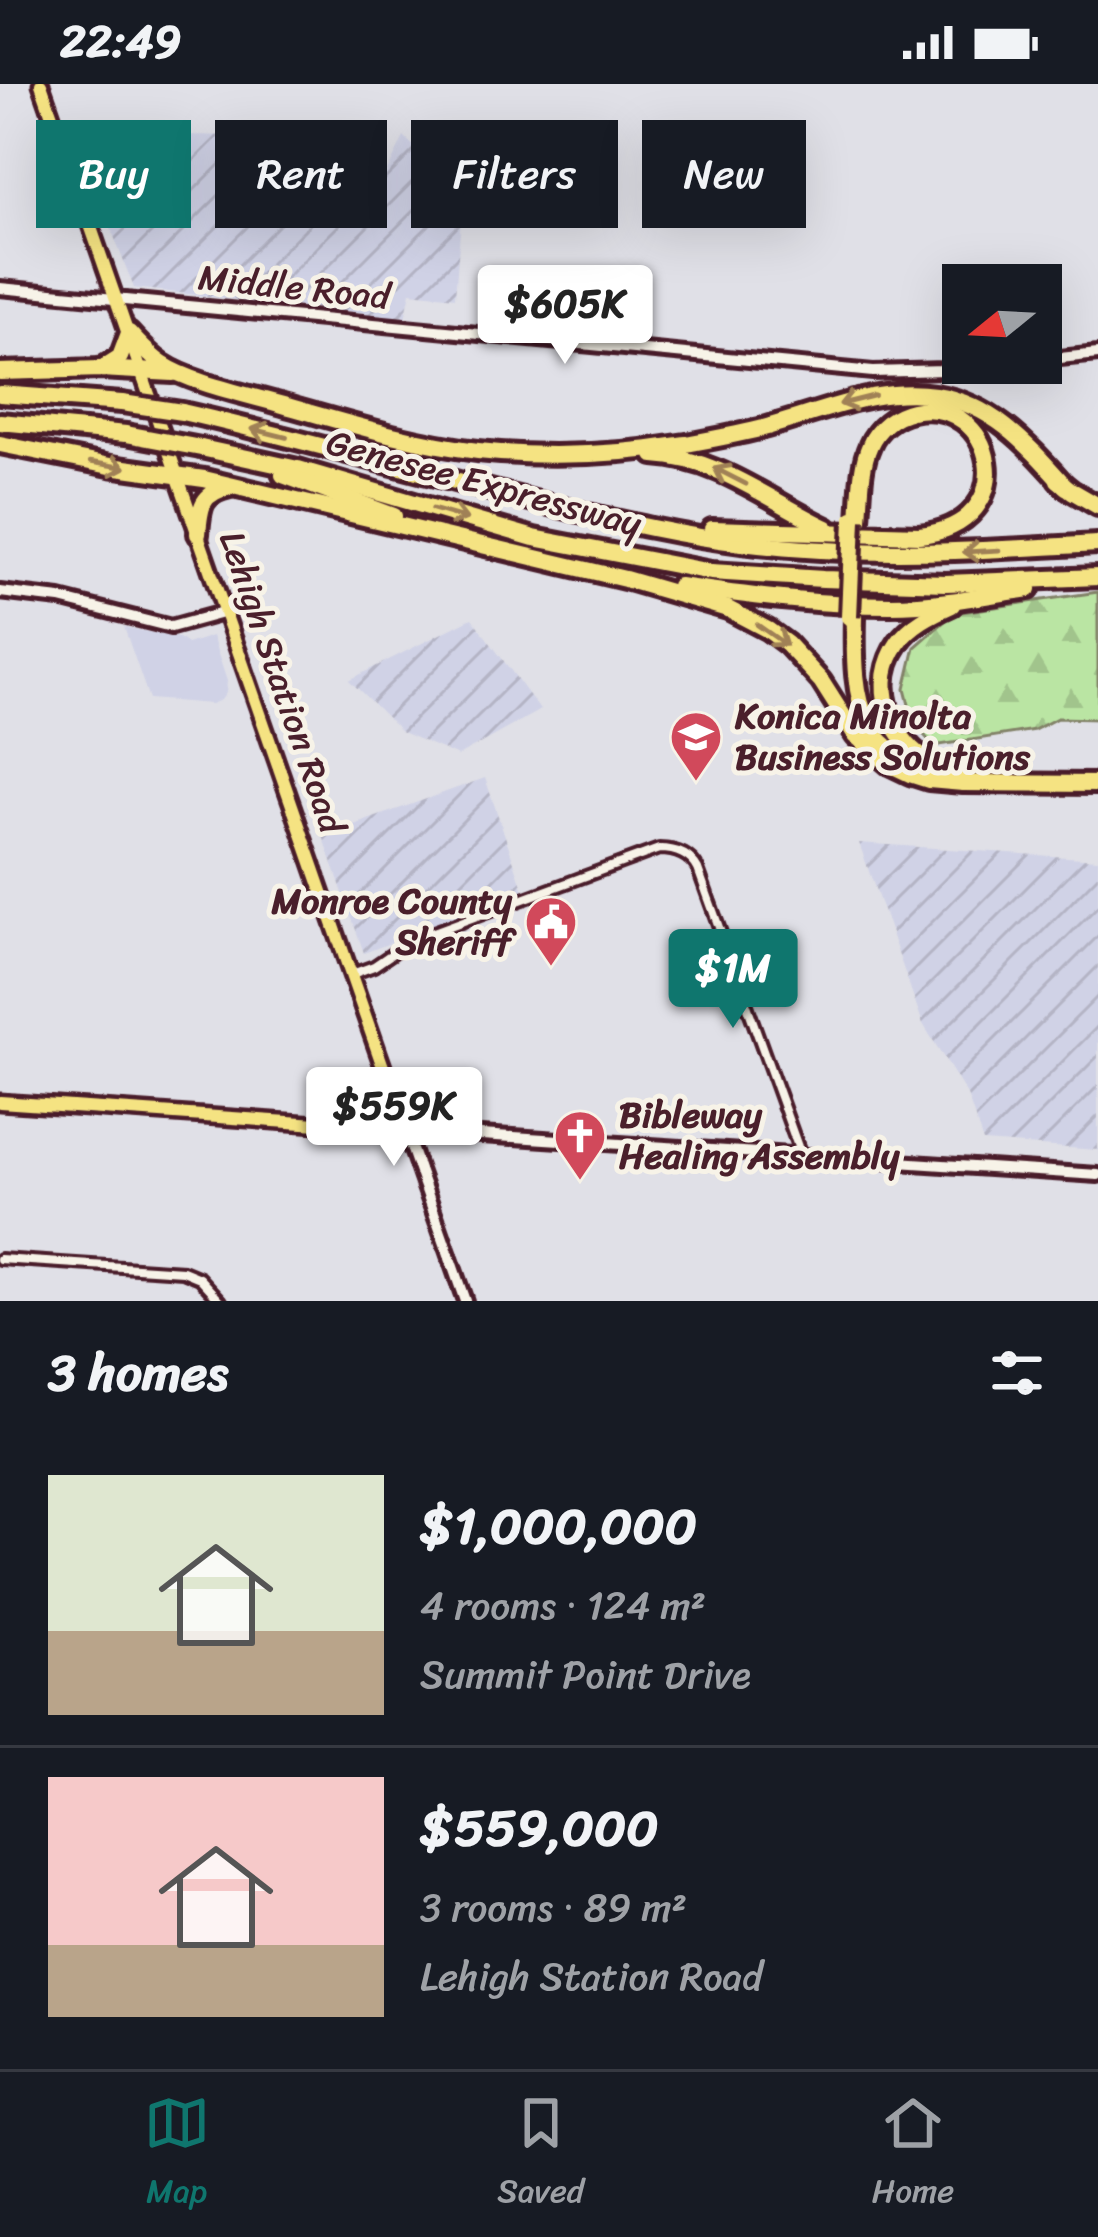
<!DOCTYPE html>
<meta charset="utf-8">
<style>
body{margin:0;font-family:Sriracha,sans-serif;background:#242831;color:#f1f3f6;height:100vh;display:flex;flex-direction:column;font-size:45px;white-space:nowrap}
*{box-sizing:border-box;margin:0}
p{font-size:39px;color:#9ea1a6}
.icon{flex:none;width:66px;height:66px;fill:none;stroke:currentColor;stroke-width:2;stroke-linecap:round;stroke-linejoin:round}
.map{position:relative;height:1217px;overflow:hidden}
.sheet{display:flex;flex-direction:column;background:#171b24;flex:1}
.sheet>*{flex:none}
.guide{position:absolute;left:36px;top:36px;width:1026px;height:108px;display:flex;gap:24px}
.needle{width:78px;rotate:252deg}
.fabs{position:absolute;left:942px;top:180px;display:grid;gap:24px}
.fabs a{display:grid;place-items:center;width:120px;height:120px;border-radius:0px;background:#171b24;box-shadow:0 12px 48px #0002;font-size:60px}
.price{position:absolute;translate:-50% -102px;padding:0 27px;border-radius:12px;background:#fff;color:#222;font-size:39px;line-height:78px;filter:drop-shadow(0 3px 6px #0008)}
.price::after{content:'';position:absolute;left:50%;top:72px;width:36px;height:27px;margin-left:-18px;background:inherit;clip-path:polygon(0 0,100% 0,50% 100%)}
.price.selected{background:#0f766e;color:#fff}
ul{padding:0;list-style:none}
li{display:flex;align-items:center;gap:36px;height:300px;padding:0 48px}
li+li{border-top:3px solid #363941}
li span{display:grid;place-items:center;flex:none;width:336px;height:240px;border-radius:0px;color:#555}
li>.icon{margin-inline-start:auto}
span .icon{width:144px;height:144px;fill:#fffc;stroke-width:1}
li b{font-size:51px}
h2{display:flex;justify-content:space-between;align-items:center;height:144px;padding:0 48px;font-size:51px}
.chip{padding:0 42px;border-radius:0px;background:#171b24;box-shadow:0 12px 48px #0002;font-size:42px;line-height:108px}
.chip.selected{background:#0f766e;color:#fff}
.status{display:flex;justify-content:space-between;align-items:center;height:84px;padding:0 60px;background:#171b24;direction:ltr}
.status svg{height:33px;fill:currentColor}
.tabs{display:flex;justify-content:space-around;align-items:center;height:168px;border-top:3px solid #363941;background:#171b24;font-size:33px;color:#9ea1a6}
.tabs a{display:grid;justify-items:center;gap:6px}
.tabs .selected{color:#0f766e}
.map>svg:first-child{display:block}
.built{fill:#d0d2e6}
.industrial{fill:url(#industrial-furrows)}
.forest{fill:url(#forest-firs);stroke:#828267;stroke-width:3}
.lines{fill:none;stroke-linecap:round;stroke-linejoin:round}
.street-casing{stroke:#4a1f2b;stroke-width:16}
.secondary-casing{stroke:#4a1f2b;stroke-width:20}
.primary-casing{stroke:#4a1f2b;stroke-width:21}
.highway-casing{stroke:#4a1f2b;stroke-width:26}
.street{stroke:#f7f3e8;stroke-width:8}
.secondary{stroke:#f7f3e8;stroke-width:10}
.primary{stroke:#f5e382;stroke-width:12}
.highway{stroke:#f5e382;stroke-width:16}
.highway-bridge-casing{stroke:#4a1f2b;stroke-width:26;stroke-linecap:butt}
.highway-bridge{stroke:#f5e382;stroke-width:16}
.oneway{stroke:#a08156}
.labels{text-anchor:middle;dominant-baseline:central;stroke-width:10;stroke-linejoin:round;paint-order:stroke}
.street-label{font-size:36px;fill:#4a1f2b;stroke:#f7f3e8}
.poi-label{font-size:36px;font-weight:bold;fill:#4a1f2b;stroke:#f7f3e8;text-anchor:start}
</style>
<div class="status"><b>22:49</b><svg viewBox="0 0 49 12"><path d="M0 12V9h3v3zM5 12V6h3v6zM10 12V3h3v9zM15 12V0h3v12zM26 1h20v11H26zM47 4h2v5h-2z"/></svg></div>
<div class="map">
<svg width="1098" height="1217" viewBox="0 0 1098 1217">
<defs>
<pattern id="industrial-furrows" width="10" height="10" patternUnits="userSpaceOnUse" patternTransform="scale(3)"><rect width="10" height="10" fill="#d0d2e6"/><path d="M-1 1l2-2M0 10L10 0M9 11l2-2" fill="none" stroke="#b4b4c5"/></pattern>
<pattern id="forest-firs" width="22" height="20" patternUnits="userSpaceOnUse" patternTransform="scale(3)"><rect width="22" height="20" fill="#bae5a3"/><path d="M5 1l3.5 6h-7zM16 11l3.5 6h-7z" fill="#a1c48c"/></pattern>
</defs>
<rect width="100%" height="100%" fill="#e0e0e7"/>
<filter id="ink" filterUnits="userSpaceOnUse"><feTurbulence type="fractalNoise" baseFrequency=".00833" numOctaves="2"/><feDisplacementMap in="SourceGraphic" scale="24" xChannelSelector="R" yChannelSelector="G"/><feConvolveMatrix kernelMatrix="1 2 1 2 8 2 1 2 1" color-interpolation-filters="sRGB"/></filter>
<g filter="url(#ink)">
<polygon class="built" points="124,543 179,554 187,560 212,552 227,597 226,609 221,616 211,620 149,615"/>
<g class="industrial">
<polygon points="105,50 254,52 284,112 374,114 404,53 463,108 455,213 411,208 405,234 134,204 79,62"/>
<polygon points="472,534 540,626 458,672 402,648 349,596"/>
<polygon points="485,694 524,807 364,869 323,752"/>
<polygon points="859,759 1098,775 1098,1066 983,1058 967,1011 923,940"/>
</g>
<polygon class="forest" points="1098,508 1098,635 1057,634 1034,646 934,662 914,640 905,605 915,563 954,529"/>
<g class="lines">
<g class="street-casing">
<g id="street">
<path d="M 352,890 L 374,882 L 412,856 L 659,765 C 675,765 690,770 698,785 L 801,1071"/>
<polyline points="0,1175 183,1187 200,1194 221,1217"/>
</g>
</g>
<g class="secondary-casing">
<g id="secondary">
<polyline points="0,204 873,288 944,286 1013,279"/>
<polyline points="1041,276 1098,270"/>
<polyline points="0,508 60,515 171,543 226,528"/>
<polyline points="465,1217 405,1046 1098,1091"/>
</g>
</g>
<g class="primary-casing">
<polyline id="primary" points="0,1018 405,1046 41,0"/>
</g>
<g class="highway-casing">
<g id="highway">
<path d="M 101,285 L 120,273 L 129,249 C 139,260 150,272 162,280 C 190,299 249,311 283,321 C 347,339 411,359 478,367 C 546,374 618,371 686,360 C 713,355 741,350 767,343 C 822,328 877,302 935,311 C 993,320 1029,362 1066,403"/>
<polyline points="0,288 101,285 173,289"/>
<polyline points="0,310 122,319"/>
<path d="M 182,328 C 310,357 436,394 563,424 C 622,438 682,452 742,459 C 861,474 979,467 1098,460"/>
<polyline points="0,338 126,350"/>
<polyline points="0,360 110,382 204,395 625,495 728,525 768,546 787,560 821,597 856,652 889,680 910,690 929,696 963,699 1098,700"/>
<polyline points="201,364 298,385 534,454 711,488 823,495 946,499 1098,493"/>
<path d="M 654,371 C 718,374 770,417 827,444"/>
<polyline points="283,391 394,432"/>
<polyline points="1058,396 1072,407 1098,422"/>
<path d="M 712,445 L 919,451 C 1027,440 995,309 912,327 C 894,331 877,344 870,361 C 860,383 861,411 859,435"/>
<path d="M 198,450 C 200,423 201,409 230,403"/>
<path d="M 679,502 C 749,512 821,521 891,521 C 937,521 984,512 1029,505"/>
<path d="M 855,533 C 853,619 858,679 959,687"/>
<path d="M 926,676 C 889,652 870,599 898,559 C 910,541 932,530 952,521"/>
</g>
</g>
<use href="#street" class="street"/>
<use href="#secondary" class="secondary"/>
<use href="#primary" class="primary"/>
<use href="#highway" class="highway"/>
<g class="highway-bridge-casing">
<g id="highway-bridge">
<polyline points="122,319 182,328"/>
<polyline points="126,350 201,364"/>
<polyline points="849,533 853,435"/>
</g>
</g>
<use href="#highway-bridge" class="highway-bridge"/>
</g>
<defs><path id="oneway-shaft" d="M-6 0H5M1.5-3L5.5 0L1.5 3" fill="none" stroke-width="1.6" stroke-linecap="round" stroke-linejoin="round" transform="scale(3)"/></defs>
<g class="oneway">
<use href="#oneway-shaft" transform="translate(857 316) rotate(166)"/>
<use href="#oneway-shaft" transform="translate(269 349) rotate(-166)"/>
<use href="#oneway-shaft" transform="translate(108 381) rotate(9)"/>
<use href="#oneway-shaft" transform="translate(730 392) rotate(-153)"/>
<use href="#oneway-shaft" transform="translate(450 430) rotate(16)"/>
<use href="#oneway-shaft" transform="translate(981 467) rotate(177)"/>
<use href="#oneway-shaft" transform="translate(772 551) rotate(35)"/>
</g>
</g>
<defs>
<g id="university-pin" transform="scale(2.7)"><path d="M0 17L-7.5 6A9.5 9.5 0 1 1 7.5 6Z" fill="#d1495b" stroke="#f7f3e8"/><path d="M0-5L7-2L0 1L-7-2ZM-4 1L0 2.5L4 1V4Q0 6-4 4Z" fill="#fff"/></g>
<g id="civic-pin" transform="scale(2.7)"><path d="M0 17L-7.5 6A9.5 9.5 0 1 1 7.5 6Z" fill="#d1495b" stroke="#f7f3e8"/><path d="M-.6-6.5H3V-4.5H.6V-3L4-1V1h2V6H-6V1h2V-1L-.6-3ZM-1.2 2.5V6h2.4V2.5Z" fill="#fff"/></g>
<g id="church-pin" transform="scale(2.7)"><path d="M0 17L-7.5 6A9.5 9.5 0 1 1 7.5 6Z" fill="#d1495b" stroke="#f7f3e8"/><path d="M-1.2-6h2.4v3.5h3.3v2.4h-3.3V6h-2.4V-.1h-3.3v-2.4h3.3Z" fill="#fff"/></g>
</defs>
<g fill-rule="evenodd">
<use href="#university-pin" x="696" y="653"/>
<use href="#civic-pin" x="551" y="838"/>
<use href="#church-pin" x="580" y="1052"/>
</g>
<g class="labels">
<g class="street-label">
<text transform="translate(294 203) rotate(6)">Middle Road</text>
<text transform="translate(484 399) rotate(15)">Genesee Expressway</text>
<text transform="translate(282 598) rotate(71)">Lehigh Station Road</text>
</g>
<g class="poi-label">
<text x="735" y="632">Konica Minolta<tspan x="735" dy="41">Business Solutions</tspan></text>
<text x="512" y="817" text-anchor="end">Monroe County<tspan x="512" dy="41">Sheriff</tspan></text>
<text x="619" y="1031">Bibleway<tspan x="619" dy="41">Healing Assembly</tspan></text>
</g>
</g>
</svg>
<div class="fabs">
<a><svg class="needle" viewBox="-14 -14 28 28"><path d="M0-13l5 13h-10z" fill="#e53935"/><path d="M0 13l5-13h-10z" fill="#9ea1a6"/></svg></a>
</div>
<b class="price" style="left:565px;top:283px">$605K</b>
<b class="price selected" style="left:733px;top:947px">$1M</b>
<b class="price" style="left:394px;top:1085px">$559K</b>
<div class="guide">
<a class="chip selected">Buy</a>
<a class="chip">Rent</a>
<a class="chip">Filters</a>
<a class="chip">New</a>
</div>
</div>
<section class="sheet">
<h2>3 homes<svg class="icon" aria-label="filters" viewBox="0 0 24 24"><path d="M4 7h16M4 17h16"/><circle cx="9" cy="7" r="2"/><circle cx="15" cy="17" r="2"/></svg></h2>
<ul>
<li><span style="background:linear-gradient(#dfe7d0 65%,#b9a48a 0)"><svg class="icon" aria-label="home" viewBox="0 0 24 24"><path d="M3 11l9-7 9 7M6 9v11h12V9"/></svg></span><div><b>$1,000,000</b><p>4 rooms · 124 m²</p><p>Summit Point Drive</p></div></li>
<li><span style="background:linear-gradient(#f6c9c9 70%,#b9a48a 0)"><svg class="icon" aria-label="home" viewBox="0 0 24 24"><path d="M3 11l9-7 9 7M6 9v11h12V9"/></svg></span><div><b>$559,000</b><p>3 rooms · 89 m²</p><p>Lehigh Station Road</p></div></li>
</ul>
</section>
<nav class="tabs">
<a class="selected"><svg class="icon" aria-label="map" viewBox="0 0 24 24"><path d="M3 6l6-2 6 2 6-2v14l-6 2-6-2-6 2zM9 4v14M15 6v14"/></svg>Map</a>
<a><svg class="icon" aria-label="saved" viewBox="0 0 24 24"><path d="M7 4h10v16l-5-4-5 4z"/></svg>Saved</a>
<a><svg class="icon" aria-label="home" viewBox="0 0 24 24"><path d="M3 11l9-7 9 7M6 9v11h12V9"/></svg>Home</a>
</nav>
